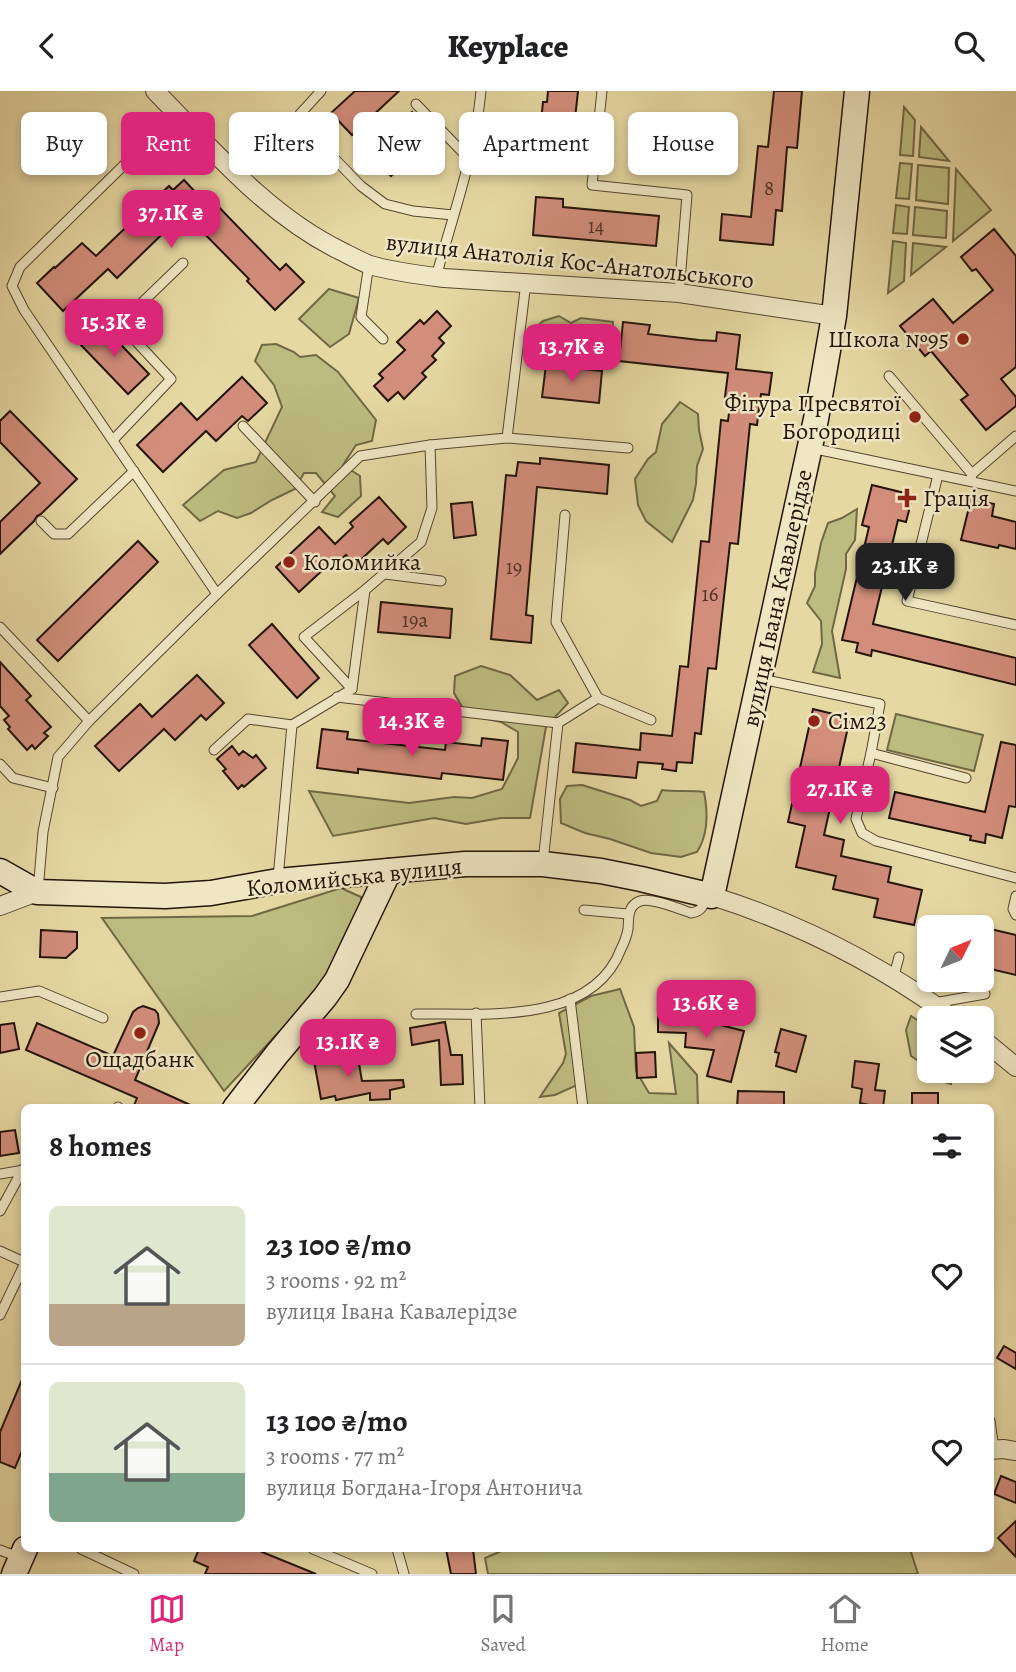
<!DOCTYPE html>
<meta charset="utf-8">
<style>
body{margin:0;font-family:Alegreya,serif;background:#f2f2f2;color:#202124;height:100vh;display:flex;flex-direction:column;font-size:26px;white-space:nowrap}
*{box-sizing:border-box;margin:0}
p{font-size:23px;color:#757577}
.icon{flex:none;width:38px;height:38px;fill:none;stroke:currentColor;stroke-width:2;stroke-linecap:round;stroke-linejoin:round}
.map{position:relative;flex:1;overflow:hidden}
.sheet{position:absolute;left:21px;top:1013px;width:973px;height:448px;display:flex;flex-direction:column;background:#fff;border-radius:10px;box-shadow:0 4px 10px #0003}
.sheet>*{flex:none}
.hud{position:absolute;left:21px;top:21px;width:975px;height:63px;display:flex;gap:14px}
.needle{width:46px;rotate:47deg}
.controls{position:absolute;left:917px;top:824px;display:grid;gap:14px}
.controls a{display:grid;place-items:center;width:77px;height:77px;border-radius:10px;background:#fff;box-shadow:0 4px 10px #0003;font-size:35px}
.price{position:absolute;translate:-50% -60px;padding:0 16px;border-radius:14px;background:#db2777;color:#fff;font-size:23px;line-height:46px;filter:drop-shadow(0 2px 4px #0008)}
.price::after{content:'';position:absolute;left:50%;top:42px;width:21px;height:16px;margin-left:-10px;background:inherit;clip-path:polygon(0 0,100% 0,50% 100%)}
.price.active{background:#222;color:#fff}
ul{padding:0;list-style:none}
li{display:flex;align-items:center;gap:21px;height:175px;padding:0 28px}
li+li{border-top:2px solid #e0e0e0}
li span{display:grid;place-items:center;flex:none;width:196px;height:140px;border-radius:10px;color:#555}
li>.icon{margin-inline-start:auto}
span .icon{width:84px;height:84px;fill:#fffc;stroke-width:1}
li b{font-size:30px}
h2{display:flex;justify-content:space-between;align-items:center;height:84px;padding:0 28px;font-size:30px}
.chip{padding:0 24px;border-radius:10px;background:#fff;box-shadow:0 4px 10px #0003;font-size:24px;line-height:63px}
.chip.active{background:#db2777;color:#fff}
header{display:flex;justify-content:space-between;align-items:center;height:91px;padding:0 28px;background:#fff;font-size:32px;font-weight:800}
.tabs{display:flex;justify-content:space-around;align-items:center;height:98px;border-top:2px solid #e0e0e0;background:#fff;font-size:19px;color:#757577}
.tabs a{display:grid;justify-items:center;gap:4px}
.tabs .active{color:#db2777}
.map>svg:first-child{display:block}
.green{fill:#bdbc80;stroke:#706844;stroke-width:2}
.building{fill:#d28d7b;stroke:#241409;stroke-width:2}
.lines{fill:none;stroke-linecap:round;stroke-linejoin:round}
.lane-casing{stroke:#544530;stroke-width:11}
.street-casing{stroke:#544530;stroke-width:20}
.secondary-casing{stroke:#241409;stroke-width:27}
.lane{stroke:#efe6c3;stroke-width:9}
.street{stroke:#efe6c3;stroke-width:18}
.secondary{stroke:#efe6c3;stroke-width:24}
.poi-dot{fill:#8f2418;stroke:#efe6c3;stroke-width:2.5}
.labels{text-anchor:middle;dominant-baseline:central;stroke-width:5;stroke-linejoin:round;paint-order:stroke}
.number-label{font-size:21px;fill:#503226}
.street-label{font-size:24px;fill:#241409;stroke:#efe6c3}
.poi-label{font-size:24px;fill:#241409;stroke:#efe6c3;text-anchor:start}
</style>
<header><svg class="icon" aria-label="back" viewBox="0 0 24 24"><path d="M15 5l-7 7 7 7"/></svg>Keyplace<svg class="icon" aria-label="search" viewBox="0 0 24 24"><circle cx="10" cy="10" r="6"/><path d="M15 15l6 6"/></svg></header>
<div class="map">
<svg width="1016" height="1483" viewBox="0 0 1016 1483">
<rect width="100%" height="100%" fill="#e6d8a3"/>
<filter id="stains"><feTurbulence type="fractalNoise" baseFrequency=".00286" numOctaves="4"/><feColorMatrix values="0 0 0 0 .2 0 0 0 0 .09 0 0 0 0 .02 0 0 0 .5 -.17"/></filter>
<radialGradient id="worn" r=".72"><stop offset=".6" stop-color="#630" stop-opacity="0"/><stop offset="1" stop-color="#630" stop-opacity=".3"/></radialGradient>
<g class="green">
<polygon points="904,16 915,29 913,65 900,64"/>
<polygon points="921,36 949,70 919,66"/>
<polygon points="900,72 912,73 909,108 896,107"/>
<polygon points="918,74 949,77 948,113 916,109"/>
<polygon points="956,78 991,119 953,150"/>
<polygon points="896,114 909,116 907,143 893,142"/>
<polygon points="915,116 947,120 946,147 913,144"/>
<polygon points="893,150 906,152 904,190 888,202"/>
<polygon points="913,152 946,156 911,184"/>
<polygon points="329,198 359,207 349,243 330,256 299,228"/>
<path d="M 559,225 L 571,232 L 581,227 L 613,231 C 613,251 613,259 596,272 L 581,267 L 566,268 L 557,262 L 558,251 L 551,246 L 531,241 L 543,230 Z"/>
<polygon points="276,253 294,261 300,266 316,264 338,281 376,329 372,350 356,354 343,374 360,385 361,405 338,426 322,421 335,405 316,382 304,382 295,398 272,409 251,422 237,427 218,420 200,430 183,414 224,379 256,371 282,316 274,294 255,270 262,254"/>
<polygon points="680,311 698,323 699,339 703,358 697,375 696,393 693,409 672,451 646,430 638,414 635,388 648,368 656,361 662,333"/>
<polygon points="857,418 855,449 846,463 846,478 832,540 840,587 813,581 822,553 821,530 807,512 815,495 815,482 821,452 828,432 842,427"/>
<polygon points="481,575 510,584 537,609 559,599 568,612 546,636 530,727 501,727 466,733 434,727 333,745 309,700 409,712 454,706 472,707 502,698 518,667 518,641 501,631 466,623 454,602 455,585"/>
<polygon points="896,623 983,644 974,680 887,659"/>
<path d="M 582,694 L 630,709 L 641,715 L 657,710 L 662,699 C 676,701 690,699 704,701 C 708,721 708,744 697,761 L 681,766 L 651,762 L 610,748 L 585,742 L 561,732 L 560,708 L 567,695 Z"/>
<polygon points="341,797 361,806 362,823 329,887 224,1000 102,827 252,825"/>
<polygon points="620,898 634,936 636,980 649,1002 676,1003 669,952 697,984 698,1017 626,1017 625,1015 620,1017 588,1017 579,993 555,1004 540,1006 563,972 566,963 559,922 591,905"/>
<polygon points="911,925 929,937 929,980 955,980 951,993 923,985 923,973 911,965 906,939"/>
<polygon points="506,1458 910,1458 918,1483 488,1483 485,1467"/>
</g>
<g class="building">
<polygon points="355,0 399,0 352,44 331,22"/>
<polygon points="548,0 578,0 575,28 582,29 579,55 539,50 543,11 547,11"/>
<polygon points="774,0 802,0 797,57 787,56 782,120 776,119 773,154 720,149 722,123 751,126 758,55 768,56"/>
<polygon points="412,21 434,45 391,85 371,64 390,46 387,44"/>
<polygon points="184,89 199,105 201,103 208,109 210,107 280,179 286,173 304,191 275,219 247,190 249,188 184,122 117,187 108,178 63,220 37,192 54,176 55,177 82,152 96,165 169,95 173,99"/>
<polygon points="536,106 563,108 563,116 659,125 656,155 533,144"/>
<polygon points="994,138 1016,165 1016,276 1001,288 1016,306 1016,315 986,339 961,309 968,304 931,260 925,265 900,235 933,208 953,232 993,199 976,178 972,180 961,166"/>
<polygon points="437,220 451,235 439,247 444,252 432,265 436,269 422,282 426,286 404,308 398,301 388,310 374,295 383,287 379,283 405,259 397,251 420,229 424,233"/>
<polygon points="623,231 650,234 648,243 699,249 716,250 717,241 740,244 736,278 772,282 769,304 761,303 757,334 750,333 738,453 730,452 716,578 708,577 701,643 695,642 692,672 677,671 676,680 662,678 663,673 638,671 636,687 573,681 576,652 640,659 641,642 672,645 680,575 688,576 701,450 709,451 721,329 728,330 731,307 725,306 728,282 619,270"/>
<polygon points="101,233 149,283 128,303 80,253"/>
<polygon points="546,274 602,280 599,312 542,306"/>
<polygon points="242,286 267,312 248,330 242,325 216,350 206,340 163,381 137,354 181,312 197,329"/>
<polygon points="10,320 77,388 41,423 37,425 34,430 0,463 0,431 40,392 0,351 0,330"/>
<polygon points="540,367 609,374 607,403 537,396 526,524 533,525 531,552 491,548 506,384 516,385 518,371 540,373"/>
<polygon points="872,394 913,404 906,431 898,429 873,533 1016,567 1016,594 872,559 871,565 856,561 858,552 842,549 869,436 862,434"/>
<polygon points="379,406 406,436 388,453 383,448 355,474 346,464 330,478 327,475 299,501 276,476 319,436 335,453 353,436 350,432"/>
<polygon points="971,408 994,413 992,425 1016,431 1016,458 999,454 998,457 961,449"/>
<polygon points="472,411 476,444 454,447 451,413"/>
<polygon points="138,450 158,471 58,570 37,549"/>
<polygon points="381,511 452,518 450,547 378,541"/>
<polygon points="272,533 319,587 297,607 249,554"/>
<polygon points="0,571 31,605 26,609 51,636 44,642 48,645 35,658 32,654 27,659 8,638 10,636 4,629 9,625 0,615"/>
<polygon points="197,584 224,612 206,629 201,624 175,649 164,638 119,680 95,655 140,613 152,626"/>
<polygon points="813,618 850,627 824,744 844,749 841,765 891,776 888,791 922,799 914,834 874,826 878,808 833,798 836,785 796,776 805,735 788,731"/>
<polygon points="322,638 348,641 347,648 445,659 446,651 481,655 482,647 508,650 503,689 442,682 441,688 358,678 358,682 317,677"/>
<polygon points="1001,651 1016,654 1016,716 1009,715 1002,747 986,743 985,752 970,749 971,745 889,727 895,701 985,721"/>
<polygon points="232,655 239,664 243,660 253,667 256,664 266,677 244,696 242,694 238,698 223,680 226,678 217,668"/>
<polygon points="982,836 1016,844 1016,884 982,876"/>
<polygon points="41,839 77,841 77,857 66,867 40,866"/>
<polygon points="143,915 155,919 158,923 159,932 135,989 197,1017 133,1017 137,1007 26,959 37,932 113,965 133,921 138,917"/>
<polygon points="658,919 687,920 687,924 710,926 709,931 744,940 731,991 707,985 714,959 685,956 686,942 658,941"/>
<polygon points="445,931 451,964 462,964 463,993 441,994 439,949 412,954 410,937"/>
<polygon points="14,932 19,958 0,962 0,934"/>
<polygon points="781,938 806,945 796,981 776,975 779,962 775,961"/>
<polygon points="325,956 328,968 334,967 335,971 358,967 362,990 403,989 404,996 390,999 390,1008 370,1009 370,1002 336,1009 335,1005 321,1008 312,959"/>
<polygon points="655,961 656,986 637,987 636,962"/>
<polygon points="855,970 879,973 875,999 885,1000 883,1017 868,1017 869,1014 860,1012 862,998 852,996"/>
<polygon points="738,1000 784,1001 784,1017 737,1017"/>
<rect x="912" y="1002" width="26" height="15"/>
<polygon points="15,1039 19,1062 0,1065 0,1041"/>
<polygon points="1004,1255 1016,1262 1016,1278 997,1267"/>
<polygon points="24,1284 24,1355 15,1377 0,1371 0,1341"/>
<polygon points="1001,1385 1016,1391 1016,1412 994,1403"/>
<polygon points="1016,1430 1016,1466 998,1447"/>
<polygon points="199,1458 264,1458 262,1461 316,1483 205,1483 208,1476 194,1470"/>
<polygon points="446,1458 473,1458 476,1483 451,1483"/>
</g>
<g class="lines">
<g class="lane-casing">
<g id="lane">
<polyline points="321,0 300,23 299,28 300,32 361,95 385,113 413,120 453,124"/>
<polyline points="602,0 592,94 687,104 679,202"/>
<polyline points="416,13 470,69"/>
<polyline points="177,22 20,176 12,195 24,219 217,503"/>
<polyline points="369,173 361,226 383,248"/>
<path d="M 436,186 C 453,124 475,64 481,0"/>
<polyline points="889,285 972,383"/>
<polyline points="243,335 315,411"/>
<polyline points="507,347 628,357"/>
<polyline points="113,349 171,288 120,233 183,172"/>
<polyline points="811,357 1016,400"/>
<polyline points="938,384 907,510 1016,534"/>
<polyline points="971,388 972,383 1016,345"/>
<polyline points="41,430 54,443 68,443 134,380"/>
<polyline points="385,483 441,490"/>
<polyline points="0,536 89,630"/>
<polyline points="761,588 880,613 871,662 856,728 862,742 876,750 1016,787"/>
<polyline points="352,598 304,546 365,499"/>
<polyline points="337,606 558,632"/>
<polyline points="598,607 651,629"/>
<polyline points="214,659 248,628 292,634"/>
<polyline points="871,662 966,687"/>
<polyline points="0,673 13,687 53,697"/>
<polyline points="543,771 558,632 598,607 556,531 565,424"/>
<polyline points="278,787 292,634 352,598 365,499 421,451 432,417 430,354"/>
<polyline points="38,800 43,741 58,666 89,630 217,503 360,365 430,354 507,347 526,191"/>
<polyline points="1016,805 1013,818 1016,824"/>
<polyline points="584,819 628,823"/>
<polyline points="893,888 899,866"/>
<polyline points="0,906 39,900 103,927"/>
<polyline points="570,908 583,1017"/>
<polyline points="934,912 985,903"/>
<polyline points="476,922 480,1017"/>
<path d="M 416,923 C 483,922 592,935 621,858 C 624,852 627,844 628,838 C 629,827 627,815 640,810 C 650,806 680,818 691,822 C 702,820 704,815 705,805"/>
<polyline points="118,1017 118,1016"/>
<polyline points="0,1083 24,1079"/>
<polyline points="0,1120 23,1078"/>
<polyline points="0,1160 24,1171"/>
<polyline points="0,1224 24,1174"/>
<polyline points="990,1330 994,1358"/>
<polyline points="81,1458 134,1483"/>
<polyline points="313,1458 372,1483"/>
<polyline points="397,1458 404,1483"/>
<polyline points="0,1459 18,1466"/>
</g>
</g>
<g class="street-casing">
<g id="street">
<path d="M 155,0 C 212,58 267,124 341,160 C 351,165 360,170 370,174 C 394,181 420,184 444,187 L 679,202 L 834,225"/>
<path d="M 712,805 C 798,832 881,874 954,928"/>
<polyline points="0,815 37,801"/>
<polyline points="982,948 1016,976"/>
<polyline points="990,1359 1003,1358 1016,1360"/>
</g>
</g>
<g class="secondary-casing">
<g id="secondary">
<polyline points="0,780 37,801 165,805 211,802 278,790 465,773 543,773 601,780 641,788 712,805 816,328 834,225 857,0"/>
<polyline points="235,1017 277,963 325,906 337,889 389,780"/>
<polyline points="14,1483 25,1458"/>
</g>
</g>
<use href="#lane" class="lane"/>
<use href="#street" class="street"/>
<use href="#secondary" class="secondary"/>
</g>
<g class="poi-dot">
<circle cx="963" cy="248" r="7"/>
<circle cx="915" cy="326" r="7"/>
<path d="M903.5 396.5h7v7h7v7h-7v7h-7v-7h-7v-7h7z"/>
<circle cx="289" cy="471" r="7"/>
<circle cx="814" cy="630" r="7"/>
<circle cx="140" cy="942" r="7"/>
</g>
<g class="labels">
<g class="number-label">
<text x="769" y="97">8</text>
<text x="596" y="135">14</text>
<text x="514" y="476">19</text>
<text x="710" y="503">16</text>
<text x="415" y="529">19а</text>
</g>
<g class="street-label">
<text transform="translate(570 170) rotate(6)">вулиця Анатолія Кос-Анатольського</text>
<text transform="translate(777 507) rotate(-78)">вулиця Івана Кавалерідзе</text>
<text transform="translate(354 786) rotate(-6)">Коломийська вулиця</text>
</g>
<g class="poi-label">
<text x="949" y="248" text-anchor="end">Школа №95</text>
<text x="901" y="312" text-anchor="end">Фігура Пресвятої<tspan x="901" dy="28">Богородиці</tspan></text>
<text x="923" y="407">Грація</text>
<text x="303" y="471">Коломийка</text>
<text x="828" y="630">Сім23</text>
<text x="140" y="968" text-anchor="middle">Ощадбанк</text>
</g>
</g>
<rect width="100%" height="100%" filter="url(#stains)"/>
<rect width="100%" height="100%" fill="url(#worn)"/>
</svg>
<div class="controls">
<a><svg class="needle" viewBox="-14 -14 28 28"><path d="M0-13l5 13h-10z" fill="#e53935"/><path d="M0 13l5-13h-10z" fill="#757577"/></svg></a>
<a><svg class="icon" aria-label="layers" viewBox="0 0 24 24"><path d="M12 4l9 5-9 5-9-5zM3 14l9 5 9-5"/></svg></a>
</div>
<b class="price" style="left:171px;top:159px">37.1K ₴</b>
<b class="price" style="left:114px;top:268px">15.3K ₴</b>
<b class="price" style="left:572px;top:293px">13.7K ₴</b>
<b class="price active" style="left:905px;top:512px">23.1K ₴</b>
<b class="price" style="left:412px;top:667px">14.3K ₴</b>
<b class="price" style="left:840px;top:735px">27.1K ₴</b>
<b class="price" style="left:706px;top:949px">13.6K ₴</b>
<b class="price" style="left:348px;top:988px">13.1K ₴</b>
<div class="hud">
<a class="chip">Buy</a>
<a class="chip active">Rent</a>
<a class="chip">Filters</a>
<a class="chip">New</a>
<a class="chip">Apartment</a>
<a class="chip">House</a>
</div>
<section class="sheet">
<h2>8 homes<svg class="icon" aria-label="filters" viewBox="0 0 24 24"><path d="M4 7h16M4 17h16"/><circle cx="9" cy="7" r="2"/><circle cx="15" cy="17" r="2"/></svg></h2>
<ul>
<li><span style="background:linear-gradient(#dfe7d0 70%,#b9a48a 0)"><svg class="icon" aria-label="home" viewBox="0 0 24 24"><path d="M3 11l9-7 9 7M6 9v11h12V9"/></svg></span><div><b>23 100 ₴/mo</b><p>3 rooms · 92 m²</p><p>вулиця Івана Кавалерідзе</p></div><svg class="icon" aria-label="heart" viewBox="0 0 24 24"><path d="M12 20l-8-8c-3-5 5-10 8-4 3-6 11-1 8 4z"/></svg></li>
<li><span style="background:linear-gradient(#dfe7d0 65%,#7fa58c 0)"><svg class="icon" aria-label="home" viewBox="0 0 24 24"><path d="M3 11l9-7 9 7M6 9v11h12V9"/></svg></span><div><b>13 100 ₴/mo</b><p>3 rooms · 77 m²</p><p>вулиця Богдана-Ігоря Антонича</p></div><svg class="icon" aria-label="heart" viewBox="0 0 24 24"><path d="M12 20l-8-8c-3-5 5-10 8-4 3-6 11-1 8 4z"/></svg></li>
</ul>
</section>
</div>
<nav class="tabs">
<a class="active"><svg class="icon" aria-label="map" viewBox="0 0 24 24"><path d="M3 6l6-2 6 2 6-2v14l-6 2-6-2-6 2zM9 4v14M15 6v14"/></svg>Map</a>
<a><svg class="icon" aria-label="saved" viewBox="0 0 24 24"><path d="M7 4h10v16l-5-4-5 4z"/></svg>Saved</a>
<a><svg class="icon" aria-label="home" viewBox="0 0 24 24"><path d="M3 11l9-7 9 7M6 9v11h12V9"/></svg>Home</a>
</nav>
